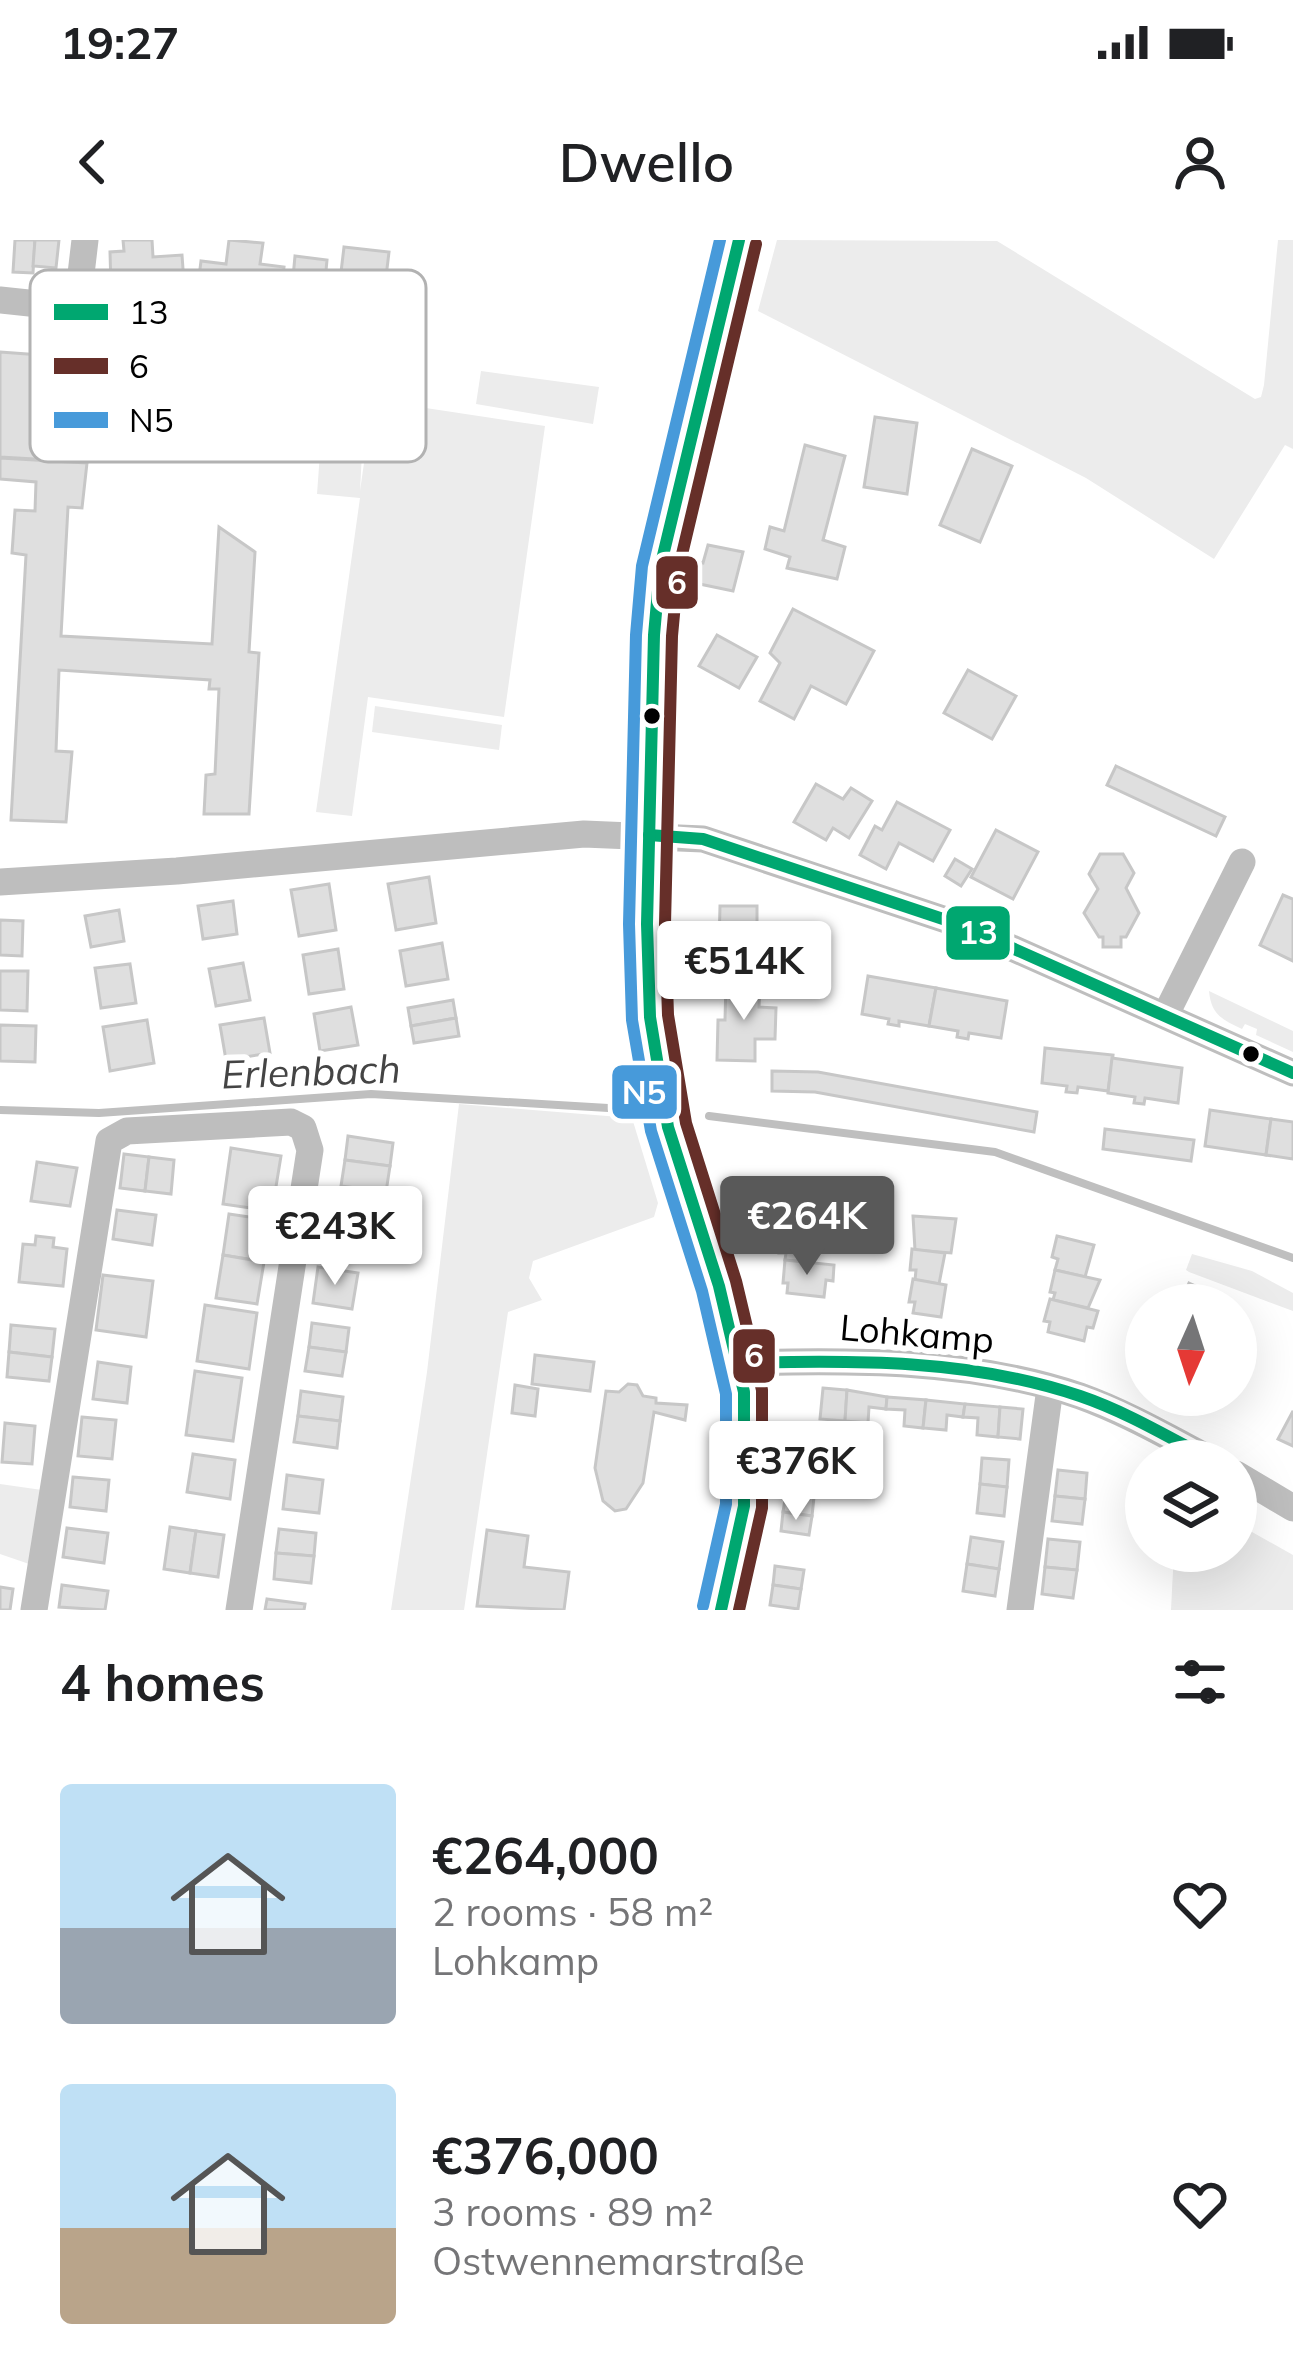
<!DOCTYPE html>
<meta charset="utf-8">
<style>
body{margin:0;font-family:Mulish,sans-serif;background:#f6f6f6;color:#202124;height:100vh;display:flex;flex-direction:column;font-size:45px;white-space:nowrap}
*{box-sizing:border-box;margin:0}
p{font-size:39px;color:#757577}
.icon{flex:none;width:66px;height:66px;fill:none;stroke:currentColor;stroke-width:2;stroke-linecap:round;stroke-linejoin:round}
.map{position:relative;height:1370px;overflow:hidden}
.panel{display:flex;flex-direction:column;background:#fff;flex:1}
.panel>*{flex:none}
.needle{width:78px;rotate:183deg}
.buttons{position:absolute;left:1125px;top:1044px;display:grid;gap:24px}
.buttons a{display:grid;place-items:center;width:132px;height:132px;border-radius:50%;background:#fff;box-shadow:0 12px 48px #0002;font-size:60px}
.price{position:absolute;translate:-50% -102px;padding:0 27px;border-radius:12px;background:#fff;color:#222;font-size:39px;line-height:78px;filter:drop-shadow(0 3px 6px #0008)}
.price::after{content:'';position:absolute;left:50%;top:72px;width:36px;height:27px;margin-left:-18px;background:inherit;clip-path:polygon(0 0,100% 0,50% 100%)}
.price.on{background:#595959;color:#fff}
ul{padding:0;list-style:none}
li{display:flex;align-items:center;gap:36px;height:300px;padding:0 60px}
li span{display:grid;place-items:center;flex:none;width:336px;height:240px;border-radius:12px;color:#555}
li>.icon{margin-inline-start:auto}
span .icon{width:144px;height:144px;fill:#fffc;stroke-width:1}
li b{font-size:51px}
h2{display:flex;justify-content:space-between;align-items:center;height:144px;padding:0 60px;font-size:51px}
.status{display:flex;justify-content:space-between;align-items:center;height:84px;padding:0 60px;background:#fff;direction:ltr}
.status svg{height:33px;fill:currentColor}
header{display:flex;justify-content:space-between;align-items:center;height:156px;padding:0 60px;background:#fff;font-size:54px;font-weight:600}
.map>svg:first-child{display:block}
.green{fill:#ececec}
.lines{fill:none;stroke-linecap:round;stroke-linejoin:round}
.stream{stroke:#bfbfbf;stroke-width:8}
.building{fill:#dfdfdf;stroke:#c7c7c7;stroke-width:3}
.street{stroke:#bebebe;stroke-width:27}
.secondary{stroke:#b8b8b8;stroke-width:36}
.bus-1-casing{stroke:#fff;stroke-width:21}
.bus-2-casing{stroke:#fff;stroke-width:21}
.bus-3-casing{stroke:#fff;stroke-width:21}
.bus-1{stroke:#00a770;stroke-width:12}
.bus-2{stroke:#662f29;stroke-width:12}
.bus-3{stroke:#479ada;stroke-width:12}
.bus-dot{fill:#000;stroke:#fff;stroke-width:4.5}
.labels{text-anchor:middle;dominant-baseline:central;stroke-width:12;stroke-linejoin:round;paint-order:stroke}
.street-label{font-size:36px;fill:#000;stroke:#fff}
.water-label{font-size:39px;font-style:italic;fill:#444;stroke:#fff}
.key{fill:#fff;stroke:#b2b2b2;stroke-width:3}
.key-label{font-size:33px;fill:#000}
.line-badge{stroke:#fff;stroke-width:4.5}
.badge-label{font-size:33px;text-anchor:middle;font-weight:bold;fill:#fff}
</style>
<div class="status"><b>19:27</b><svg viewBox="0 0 49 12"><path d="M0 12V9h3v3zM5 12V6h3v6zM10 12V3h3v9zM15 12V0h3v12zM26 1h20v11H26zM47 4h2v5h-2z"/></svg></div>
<header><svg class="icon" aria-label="back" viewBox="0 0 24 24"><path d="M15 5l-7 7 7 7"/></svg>Dwello<svg class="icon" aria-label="person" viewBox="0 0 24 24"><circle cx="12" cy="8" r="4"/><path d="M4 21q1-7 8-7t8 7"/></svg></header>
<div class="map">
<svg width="1293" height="1370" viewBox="0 0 1293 1370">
<rect width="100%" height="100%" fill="#fff"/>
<g class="green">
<polygon points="777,0 997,1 1255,159 1261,157 1264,145 1278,0 1293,0 1293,209 1285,205 1214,319 1086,238 758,71"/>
<polygon points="481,131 599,147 593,184 476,164"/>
<polygon points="373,160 545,186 504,477 368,457 352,576 316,572 360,258 317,254 323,172 364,175 360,251"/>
<polygon points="375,466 502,485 499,510 372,492"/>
<path d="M 1209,751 L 1293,791 L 1293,812 L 1256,795 L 1257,789 L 1245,784 L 1242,789 C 1222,780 1211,774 1209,751 Z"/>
<polygon points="459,864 632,878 658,963 654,977 533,1021 529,1038 542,1060 508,1072 464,1370 391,1370 427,1132"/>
<polygon points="1192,1014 1252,1031 1293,1053 1293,1071 1189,1032 1186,1030"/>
<polygon points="0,1244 42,1250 32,1325 0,1314"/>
<polygon points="1236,1283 1293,1315 1293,1370 1171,1370 1174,1311 1236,1311"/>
</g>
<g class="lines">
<g class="stream">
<polyline points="0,870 99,873 371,854 625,869"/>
<polyline points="709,876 995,912 1293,1018"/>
</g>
</g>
<g class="building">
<polygon points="15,0 35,0 33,33 13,32"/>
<polygon points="35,0 59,0 56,28 33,26"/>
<polygon points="123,0 152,0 153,17 182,15 184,43 111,47 110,12 124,11"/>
<polygon points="229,0 263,3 260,24 284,27 280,62 197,53 201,21 226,24"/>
<polygon points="344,7 389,12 384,54 339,49"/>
<polygon points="295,16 327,20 323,63 291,59"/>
<polygon points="0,112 95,119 87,222 0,217"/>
<polygon points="875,177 917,183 907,254 864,247"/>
<polygon points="805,205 845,216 823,300 845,307 837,339 787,328 790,317 765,309 770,287 784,291"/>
<polygon points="972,209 1012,226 980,302 940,285"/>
<polygon points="0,218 87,223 82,268 68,267 61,396 212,404 219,287 255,312 249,412 259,413 249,574 204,574 206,535 215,534 219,449 209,449 210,440 59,430 56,511 72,512 66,582 11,580 26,315 12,313 15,270 35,271 36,242 0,239"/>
<polygon points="708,305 743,312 733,351 690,342 694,321 703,323"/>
<polygon points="793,369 874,411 846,464 811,446 794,479 760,461 780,423 770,413"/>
<polygon points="717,395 757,417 739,448 699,426"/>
<polygon points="968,430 1016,456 992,499 944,473"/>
<polygon points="1116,526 1225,577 1216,596 1107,545"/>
<polygon points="816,544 843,559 851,548 872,561 849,598 833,588 826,600 794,582"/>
<polygon points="897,562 950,590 933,621 899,603 886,629 860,615 875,586 882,590"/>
<polygon points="996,590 1038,612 1013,659 971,637"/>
<polygon points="1100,614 1123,614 1134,633 1126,648 1139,673 1126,697 1121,697 1121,707 1103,707 1103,697 1099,697 1084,673 1098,649 1089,634"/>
<polygon points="955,619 972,629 961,646 945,636"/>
<polygon points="429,637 436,683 396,690 388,644"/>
<polygon points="329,644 336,690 299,696 291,650"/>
<polygon points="1283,655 1293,659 1293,721 1260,705"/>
<polygon points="233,661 237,694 203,699 198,666"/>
<polygon points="720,666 757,666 757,688 777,688 776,720 761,719 760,743 726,743 727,706 719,706"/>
<polygon points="119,670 124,701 91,707 85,676"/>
<polygon points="0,680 23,681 22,716 0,715"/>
<polygon points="442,703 448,739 406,746 400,711"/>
<polygon points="338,709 344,749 309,754 303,715"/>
<polygon points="243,723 250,760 216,766 209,729"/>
<polygon points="130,724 136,763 101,768 95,728"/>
<polygon points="0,731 28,731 27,771 0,770"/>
<polygon points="868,736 936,748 929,786 899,781 899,786 888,784 889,779 862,774"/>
<polygon points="726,743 760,743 759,767 776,768 775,799 755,799 755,821 717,820 718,780 725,780"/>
<polygon points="936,748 1007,761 1001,798 969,793 968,799 957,797 958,791 929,786"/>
<polygon points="453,760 456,778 411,786 408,768"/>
<polygon points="351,767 358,805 320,811 314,774"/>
<polygon points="264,778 270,813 226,820 220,785"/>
<polygon points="456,778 459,796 414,803 411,786"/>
<polygon points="147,780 154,823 110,831 103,787"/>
<polygon points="0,785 36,786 35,822 0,821"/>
<polygon points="1045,808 1113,815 1108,851 1078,847 1077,853 1066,852 1067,846 1042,843"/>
<polygon points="1112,818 1182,828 1178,863 1145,858 1144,864 1134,863 1135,857 1108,853"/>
<polygon points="772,831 818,832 1037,872 1034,892 815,852 772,851"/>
<polygon points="1210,870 1271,879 1266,915 1205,906"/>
<polygon points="1271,879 1293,882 1293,919 1266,915"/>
<polygon points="1105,889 1194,900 1191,921 1103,909"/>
<polygon points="348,896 393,903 390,926 345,920"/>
<polygon points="231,908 281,916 272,971 223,964"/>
<polygon points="124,914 149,917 145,951 120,948"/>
<polygon points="149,917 174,920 171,954 145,951"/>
<polygon points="345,920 390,926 386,952 341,946"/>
<polygon points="37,922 77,928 70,966 31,961"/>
<polygon points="780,958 811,960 808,993 784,991 785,980 779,979"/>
<polygon points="332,960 374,967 370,993 327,985"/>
<polygon points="117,970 156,975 152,1005 113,999"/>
<polygon points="229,974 270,980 264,1022 223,1015"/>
<polygon points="913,976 956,979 951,1013 915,1010"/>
<polygon points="327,985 370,993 366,1017 323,1010"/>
<polygon points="781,991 815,994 812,1023 785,1020 786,1013 779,1013"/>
<polygon points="36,996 54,998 53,1007 67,1009 63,1046 19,1042 23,1004 35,1005"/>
<polygon points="1057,996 1094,1005 1085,1037 1055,1030 1058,1019 1052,1017"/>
<polygon points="912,1009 945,1013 939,1044 915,1040 916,1030 910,1030"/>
<polygon points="223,1015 264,1022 257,1064 216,1058"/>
<polygon points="785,1020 834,1025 833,1041 826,1040 824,1057 787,1053 788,1043 783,1043"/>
<polygon points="318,1027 358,1033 352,1069 313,1063"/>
<polygon points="1055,1030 1100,1040 1088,1068 1053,1060 1055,1053 1050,1052"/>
<polygon points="103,1035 153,1041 146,1097 96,1090"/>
<polygon points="913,1039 946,1045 941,1077 913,1073 915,1062 909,1062"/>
<polygon points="1189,1043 1231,1062 1230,1065 1180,1064"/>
<polygon points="1050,1059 1098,1071 1093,1088 1087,1087 1084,1101 1048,1092 1050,1082 1044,1081"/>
<polygon points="205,1065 257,1073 249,1129 197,1121"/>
<polygon points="312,1083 349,1088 346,1112 309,1107"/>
<polygon points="11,1085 55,1089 52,1117 9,1112"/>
<polygon points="309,1107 346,1112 342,1136 305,1131"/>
<polygon points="9,1112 52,1117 49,1141 7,1137"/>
<polygon points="535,1115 594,1122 590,1151 532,1144"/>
<polygon points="98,1122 131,1127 127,1163 93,1159"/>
<polygon points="195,1131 242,1138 233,1201 186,1195"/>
<polygon points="628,1144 637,1145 643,1156 656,1158 656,1163 687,1165 685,1180 654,1172 643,1243 626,1269 615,1271 603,1261 595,1228 606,1151 619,1152"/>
<polygon points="515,1145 538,1149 535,1176 512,1173"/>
<polygon points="823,1148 847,1150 845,1181 820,1179"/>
<polygon points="847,1150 887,1157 886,1169 869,1167 868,1183 845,1181"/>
<polygon points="301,1151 343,1157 340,1181 298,1176"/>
<polygon points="887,1157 926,1160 923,1188 904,1186 905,1170 886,1169"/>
<polygon points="926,1160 965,1164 963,1177 947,1175 946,1190 923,1188"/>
<polygon points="965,1164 1000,1167 998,1197 977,1195 978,1178 963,1177"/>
<polygon points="1000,1167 1023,1169 1020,1199 998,1197"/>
<polygon points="1293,1171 1293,1206 1278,1199"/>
<polygon points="298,1176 340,1181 337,1208 294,1202"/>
<polygon points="82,1177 116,1180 112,1219 78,1216"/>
<polygon points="5,1183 35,1186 32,1224 2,1222"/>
<polygon points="794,1198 822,1202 818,1229 790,1225"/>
<polygon points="193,1214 235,1220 230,1259 187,1252"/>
<polygon points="982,1218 1009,1220 1007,1247 980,1244"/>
<polygon points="1058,1230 1087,1233 1085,1259 1055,1256"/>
<polygon points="287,1235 323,1240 319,1273 283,1269"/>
<polygon points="73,1237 109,1240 106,1271 70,1267"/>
<polygon points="980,1244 1007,1247 1004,1276 977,1273"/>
<polygon points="786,1253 814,1257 812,1276 783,1272"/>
<polygon points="1055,1256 1085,1259 1082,1284 1052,1281"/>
<polygon points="783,1272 812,1276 809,1295 781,1291"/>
<polygon points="170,1287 196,1291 190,1333 164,1329"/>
<polygon points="67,1288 108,1293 104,1323 63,1317"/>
<polygon points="279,1289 316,1293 314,1316 276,1313"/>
<polygon points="487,1290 528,1296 524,1327 569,1332 564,1370 477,1366"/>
<polygon points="196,1291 224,1295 218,1337 190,1333"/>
<polygon points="971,1297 1003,1302 999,1329 967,1324"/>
<polygon points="1048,1299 1080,1302 1077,1330 1045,1327"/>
<polygon points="276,1313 314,1316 311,1343 274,1339"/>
<polygon points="967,1324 999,1329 995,1356 963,1351"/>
<polygon points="775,1326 804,1330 801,1349 773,1345"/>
<polygon points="1045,1327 1077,1330 1073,1358 1042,1354"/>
<polygon points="62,1345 108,1351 105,1370 59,1367"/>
<polygon points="773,1345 801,1349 798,1369 770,1365"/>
<polygon points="0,1347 13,1349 10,1370 0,1370"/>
<polygon points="267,1359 305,1364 304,1370 265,1370"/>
</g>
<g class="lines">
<g class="street">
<polyline points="0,60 386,101"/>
<polyline points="77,68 85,0"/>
<polyline points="0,642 177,631 584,594 703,599 958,684 1293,833"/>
<polyline points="1166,774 1242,622"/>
<path d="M 740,1123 C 851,1120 973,1119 1080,1156 C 1127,1173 1170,1198 1214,1221"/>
<polyline points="1236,1234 1293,1268"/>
<polyline points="34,1370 109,901 127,891 291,882 303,888 310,910 239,1370"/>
<polyline points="1020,1370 1050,1148"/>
</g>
<polyline class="secondary" points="721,1370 744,1266 744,1152 719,1046 668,887 650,777 647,684 654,395 660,328 739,0"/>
<g class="bus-1-casing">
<g id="bus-1">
<polyline points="649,595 703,599 958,684 1293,833"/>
<path d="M 740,1123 C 854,1120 971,1119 1080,1156 C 1127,1172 1170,1198 1214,1221"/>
<polyline points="721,1370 744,1266 744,1152 719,1046 668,887 650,777 647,684 654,395 660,328 739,0"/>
</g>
</g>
<g class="bus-2-casing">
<polyline id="bus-2" points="739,1370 762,1268 762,1150 736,1041 686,883 668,775 665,684 672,396 678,331 756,4"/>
</g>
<g class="bus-3-casing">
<polyline id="bus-3" points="703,1366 726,1264 726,1154 702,1051 651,891 632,780 629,684 636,395 642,326 720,0"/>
</g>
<use href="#bus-1" class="bus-1"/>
<use href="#bus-2" class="bus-2"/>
<use href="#bus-3" class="bus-3"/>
</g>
<g class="bus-dot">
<circle cx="652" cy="476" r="10"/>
<circle cx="1251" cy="814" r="10"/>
</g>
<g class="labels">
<g class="street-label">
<text transform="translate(917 1093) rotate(5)">Lohkamp</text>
</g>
<g class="water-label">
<text transform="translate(311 831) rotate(-2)">Erlenbach</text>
</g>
</g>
<rect x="30" y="30" width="396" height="192" rx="18" class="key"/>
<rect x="54" y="64" width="54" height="16" fill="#00a770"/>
<rect x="54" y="118" width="54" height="16" fill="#662f29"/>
<rect x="54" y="172" width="54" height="16" fill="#479ada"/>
<g class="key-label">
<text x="129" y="84">13</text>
<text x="129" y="138">6</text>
<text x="129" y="192">N5</text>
</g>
<g class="line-badge">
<rect x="654" y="314" width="46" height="57" rx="12" fill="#662f29"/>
<rect x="944" y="664" width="68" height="58" rx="12" fill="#00a770"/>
<rect x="610" y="823" width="69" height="58" rx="12" fill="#479ada"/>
<rect x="731" y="1087" width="46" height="58" rx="12" fill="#662f29"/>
</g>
<g class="badge-label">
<text x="677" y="354">6</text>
<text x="978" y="704">13</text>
<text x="644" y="864">N5</text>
<text x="754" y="1127">6</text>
</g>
</svg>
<div class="buttons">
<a><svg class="needle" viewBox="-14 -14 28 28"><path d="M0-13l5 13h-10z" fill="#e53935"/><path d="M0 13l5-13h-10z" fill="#757577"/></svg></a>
<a><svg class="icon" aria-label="layers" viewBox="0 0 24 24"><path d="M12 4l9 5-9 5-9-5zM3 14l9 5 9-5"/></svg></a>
</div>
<b class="price" style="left:744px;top:783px">€514K</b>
<b class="price on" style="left:807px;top:1038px">€264K</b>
<b class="price" style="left:335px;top:1048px">€243K</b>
<b class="price" style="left:796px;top:1283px">€376K</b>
</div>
<section class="panel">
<h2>4 homes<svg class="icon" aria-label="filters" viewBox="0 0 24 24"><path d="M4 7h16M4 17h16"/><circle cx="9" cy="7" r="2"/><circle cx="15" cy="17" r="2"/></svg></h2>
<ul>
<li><span style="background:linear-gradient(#bfe0f5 60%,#9aa5b1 0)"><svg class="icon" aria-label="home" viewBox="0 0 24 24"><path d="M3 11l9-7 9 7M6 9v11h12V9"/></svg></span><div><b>€264,000</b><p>2 rooms · 58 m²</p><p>Lohkamp</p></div><svg class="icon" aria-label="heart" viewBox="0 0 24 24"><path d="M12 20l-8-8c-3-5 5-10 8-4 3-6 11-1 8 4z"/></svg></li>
<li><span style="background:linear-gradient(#bfe0f5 60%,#b9a48a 0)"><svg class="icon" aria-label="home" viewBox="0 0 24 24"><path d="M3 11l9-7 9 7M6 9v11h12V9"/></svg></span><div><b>€376,000</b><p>3 rooms · 89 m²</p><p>Ostwennemarstraße</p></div><svg class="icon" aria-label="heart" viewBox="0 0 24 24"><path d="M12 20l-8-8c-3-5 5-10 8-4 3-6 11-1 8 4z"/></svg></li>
</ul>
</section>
